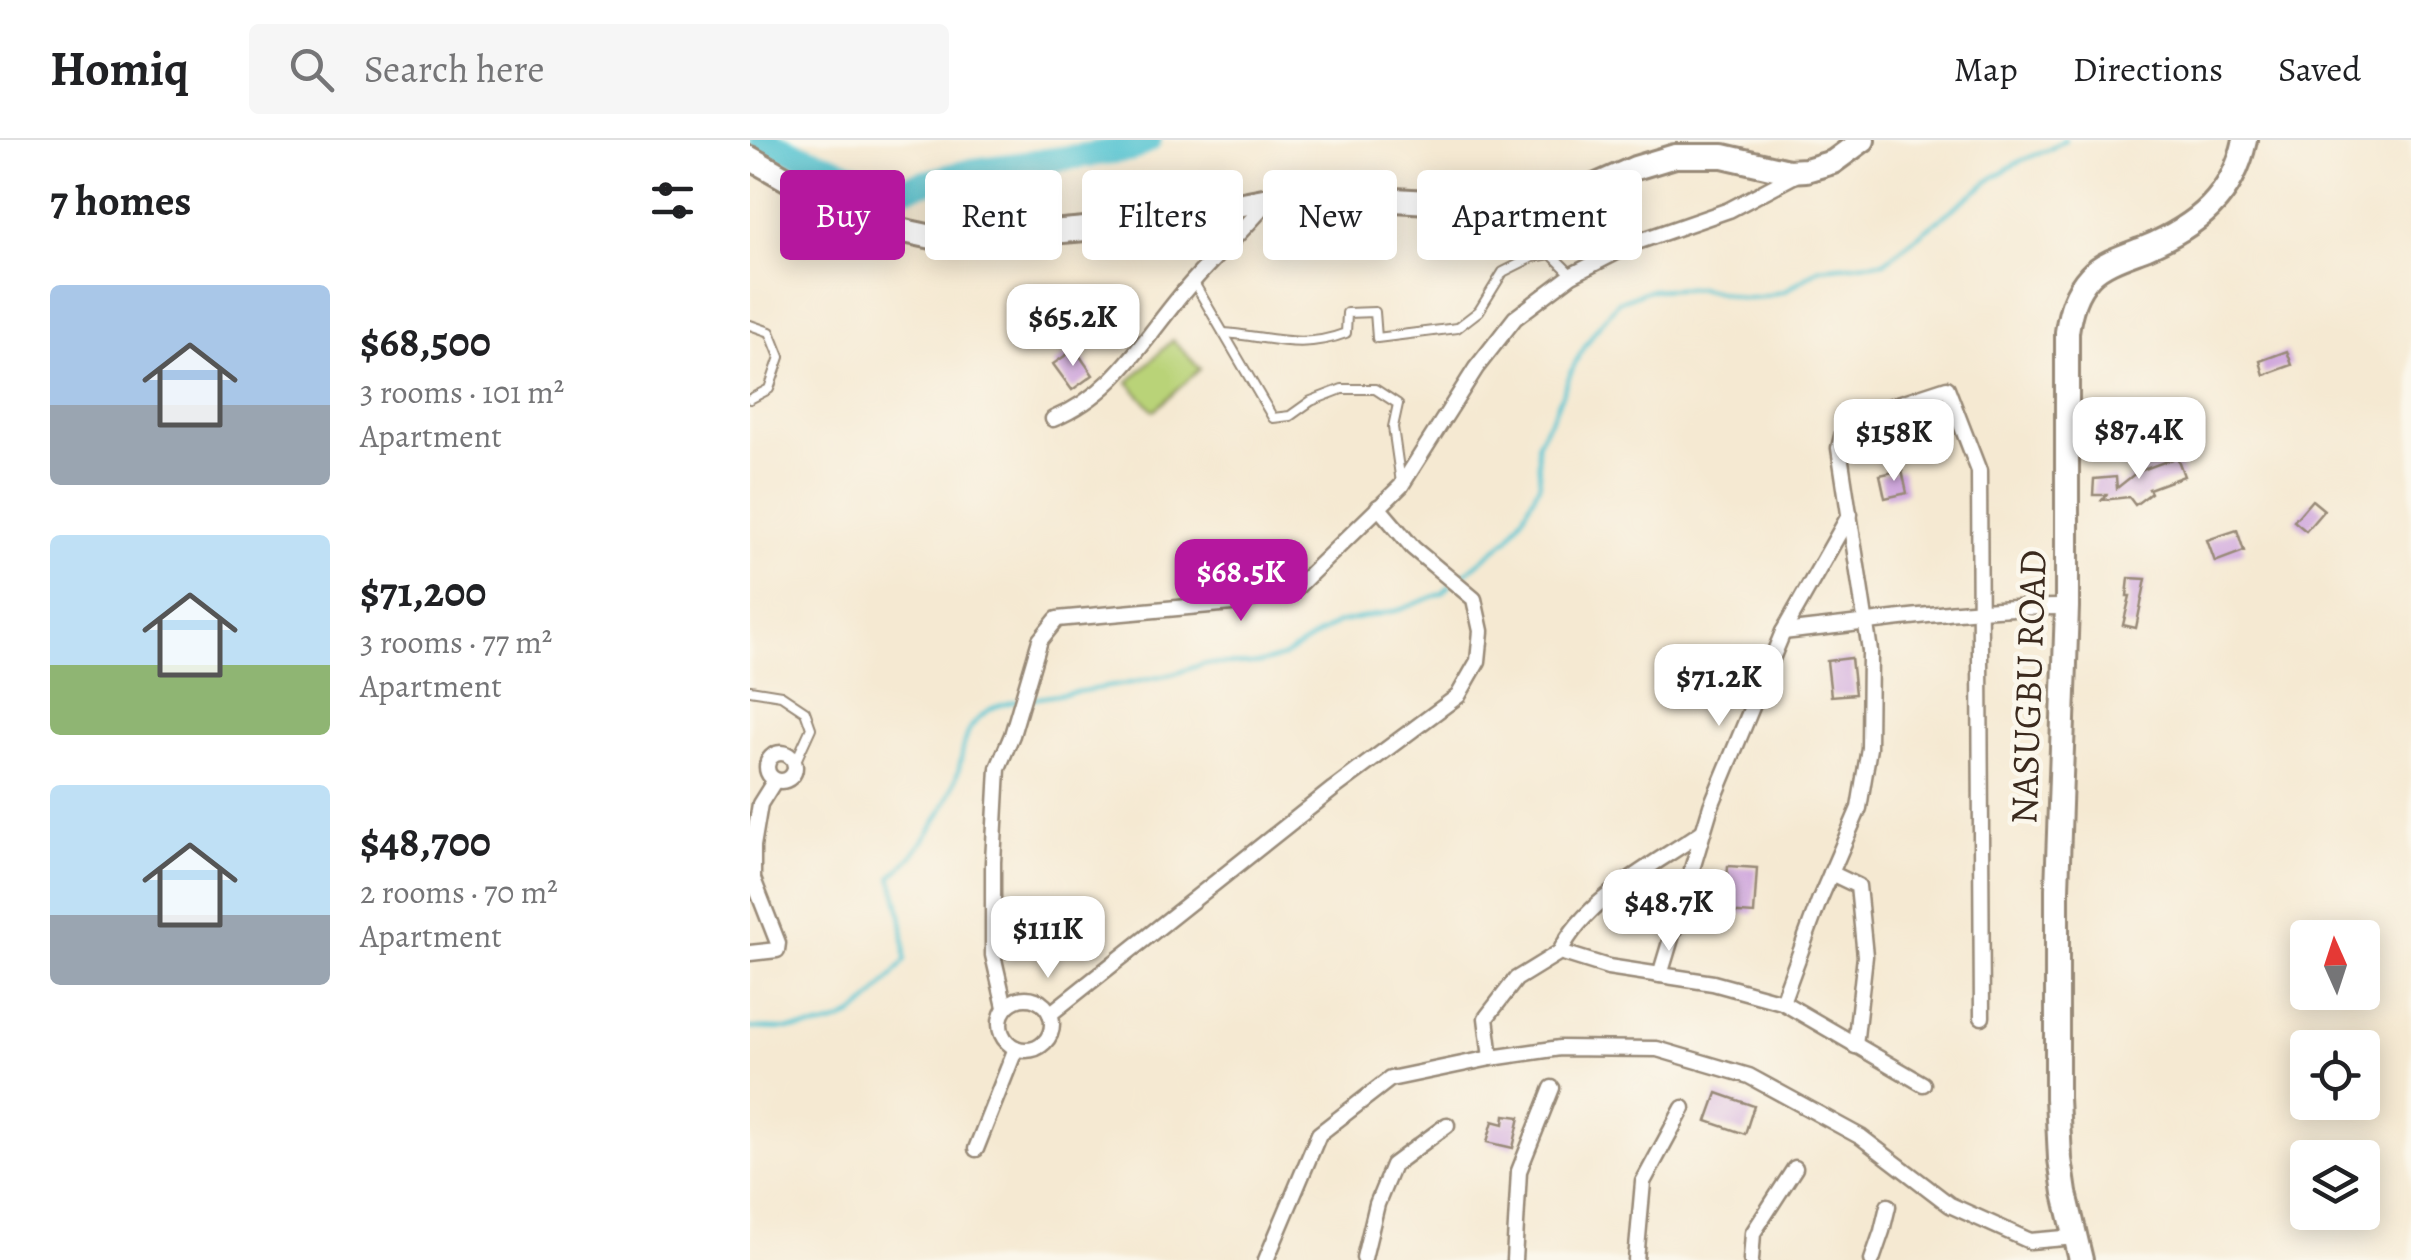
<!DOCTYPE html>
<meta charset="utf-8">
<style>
body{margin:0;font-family:Alegreya,serif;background:#f6f6f6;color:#202124;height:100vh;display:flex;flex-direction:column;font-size:38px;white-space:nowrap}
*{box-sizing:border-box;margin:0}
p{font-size:32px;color:#757577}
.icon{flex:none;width:55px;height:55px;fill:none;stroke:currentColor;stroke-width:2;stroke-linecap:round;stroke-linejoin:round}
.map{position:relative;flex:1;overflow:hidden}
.sheet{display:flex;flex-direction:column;background:#fff;width:750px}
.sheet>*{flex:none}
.hud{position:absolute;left:30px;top:30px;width:950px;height:90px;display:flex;gap:20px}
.needle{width:65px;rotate:357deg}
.buttons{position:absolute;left:1540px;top:780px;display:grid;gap:20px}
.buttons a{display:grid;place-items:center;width:90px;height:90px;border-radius:10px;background:#fff;box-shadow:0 5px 25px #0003;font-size:50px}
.price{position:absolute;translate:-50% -85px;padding:0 22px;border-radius:20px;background:#fff;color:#222;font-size:32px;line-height:65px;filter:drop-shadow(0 2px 5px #0008)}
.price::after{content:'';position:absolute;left:50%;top:60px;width:30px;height:22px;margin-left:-15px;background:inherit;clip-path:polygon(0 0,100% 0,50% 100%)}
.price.active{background:#b5179e;color:#fff}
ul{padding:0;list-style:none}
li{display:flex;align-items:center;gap:30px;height:250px;padding:0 50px}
li span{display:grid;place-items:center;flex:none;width:280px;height:200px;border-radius:10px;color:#555}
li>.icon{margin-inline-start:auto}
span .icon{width:120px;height:120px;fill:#fffc;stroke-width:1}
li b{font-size:42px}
h2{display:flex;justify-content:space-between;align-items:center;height:120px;padding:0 50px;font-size:42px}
.chip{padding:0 35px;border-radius:10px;background:#fff;box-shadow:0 5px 25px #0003;font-size:35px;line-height:90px}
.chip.active{background:#b5179e;color:#fff}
header{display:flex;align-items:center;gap:60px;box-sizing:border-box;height:140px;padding:0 50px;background:#fff;border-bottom:2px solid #e0e0e0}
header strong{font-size:48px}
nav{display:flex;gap:55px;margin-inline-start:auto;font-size:35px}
.search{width:700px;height:90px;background:#f6f6f6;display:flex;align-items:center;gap:25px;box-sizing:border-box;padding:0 35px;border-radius:10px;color:#757577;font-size:38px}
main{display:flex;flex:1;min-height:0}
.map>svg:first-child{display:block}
.green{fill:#b9d378;stroke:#7a7e4b;stroke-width:2.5}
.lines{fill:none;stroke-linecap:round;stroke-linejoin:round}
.stream{stroke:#59c5d2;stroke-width:4}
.river{stroke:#59c5d2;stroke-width:25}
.building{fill:#d0a8dd}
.lane-casing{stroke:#988a78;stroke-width:12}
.street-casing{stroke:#988a78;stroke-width:19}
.primary-casing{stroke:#988a78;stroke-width:28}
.lane{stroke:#fff;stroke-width:8}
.street{stroke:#fff;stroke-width:14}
.primary{stroke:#fff;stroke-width:22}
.labels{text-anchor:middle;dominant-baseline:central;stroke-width:9;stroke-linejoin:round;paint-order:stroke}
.street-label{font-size:38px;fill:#3b2a1e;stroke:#fbf7ec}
</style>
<header>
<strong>Homiq</strong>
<div class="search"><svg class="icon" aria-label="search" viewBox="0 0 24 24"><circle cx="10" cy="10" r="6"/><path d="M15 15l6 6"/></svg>Search here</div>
<nav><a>Map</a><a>Directions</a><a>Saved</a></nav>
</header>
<main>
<section class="sheet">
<h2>7 homes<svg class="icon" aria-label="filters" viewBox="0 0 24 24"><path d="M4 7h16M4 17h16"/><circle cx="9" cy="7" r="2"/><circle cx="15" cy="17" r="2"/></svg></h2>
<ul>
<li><span style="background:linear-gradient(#a9c7e8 60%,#9aa5b1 0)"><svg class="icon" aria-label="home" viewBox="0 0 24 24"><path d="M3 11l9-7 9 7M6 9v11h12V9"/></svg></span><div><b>$68,500</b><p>3 rooms · 101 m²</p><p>Apartment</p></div></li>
<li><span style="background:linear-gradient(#bfe0f5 65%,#8fb573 0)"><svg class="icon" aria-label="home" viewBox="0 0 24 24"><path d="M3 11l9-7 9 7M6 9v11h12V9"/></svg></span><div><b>$71,200</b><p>3 rooms · 77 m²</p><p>Apartment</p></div></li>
<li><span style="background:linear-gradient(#bfe0f5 65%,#9aa5b1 0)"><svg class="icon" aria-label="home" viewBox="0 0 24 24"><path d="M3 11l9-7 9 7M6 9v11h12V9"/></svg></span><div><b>$48,700</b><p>2 rooms · 70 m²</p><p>Apartment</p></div></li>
</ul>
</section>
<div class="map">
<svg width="1661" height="1120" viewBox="0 0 1661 1120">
<rect width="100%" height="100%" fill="#fbf7ec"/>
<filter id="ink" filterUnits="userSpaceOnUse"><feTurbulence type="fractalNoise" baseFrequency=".01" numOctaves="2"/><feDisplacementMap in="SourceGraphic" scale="20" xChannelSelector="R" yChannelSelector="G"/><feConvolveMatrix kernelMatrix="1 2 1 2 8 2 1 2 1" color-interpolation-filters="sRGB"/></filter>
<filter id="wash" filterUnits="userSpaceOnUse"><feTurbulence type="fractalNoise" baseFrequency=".0048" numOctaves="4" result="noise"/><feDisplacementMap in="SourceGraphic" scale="40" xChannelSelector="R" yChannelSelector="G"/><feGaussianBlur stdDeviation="2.25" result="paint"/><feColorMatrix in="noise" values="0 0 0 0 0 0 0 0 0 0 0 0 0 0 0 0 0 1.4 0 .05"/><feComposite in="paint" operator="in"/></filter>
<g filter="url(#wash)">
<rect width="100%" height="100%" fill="#f5e9d2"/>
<polygon class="green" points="423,200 450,229 404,271 378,242"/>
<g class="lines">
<g class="stream">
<polyline points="707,440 759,398 777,369 790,343 787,304 804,273 826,221 844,192 868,162 899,150 950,148 992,158 1011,157 1035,151 1070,128 1134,122 1244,37 1270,21 1300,9 1315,0"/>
<polyline points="276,560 376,544 424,534 453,524 506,524 533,517 587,483 649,470 693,453 700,446"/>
<path d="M 0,888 C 31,889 68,892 97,878 C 120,866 138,839 155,821 C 155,791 151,765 141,737 C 171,712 196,669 208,632 C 212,618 213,599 221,587 C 236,568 244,566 267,561"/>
</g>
<polyline class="river" points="12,0 142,51 220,31 382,9 399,0"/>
</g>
<g id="blocks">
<g class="building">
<polygon points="325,209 343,235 322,250 303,224"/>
<polygon points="1537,211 1542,225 1514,235 1510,221"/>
<polygon points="1373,288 1379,309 1359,314 1353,293"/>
<polygon points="1427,317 1434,336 1399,349 1401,353 1385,365 1379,357 1352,360 1356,355 1343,355 1344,339 1366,337 1367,348 1387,332"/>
<polygon points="1152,330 1157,353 1135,358 1130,335"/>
<polygon points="1562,360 1574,370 1556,391 1544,381"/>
<polygon points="1487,390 1494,411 1465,422 1457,400"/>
<polygon points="1379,438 1396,439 1386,488 1373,485 1380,456 1377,456"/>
<polygon points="1101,518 1105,554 1081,556 1077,521"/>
<polygon points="978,726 1007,728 1004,774 975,772"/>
<polygon points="967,953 1004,966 995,994 957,981"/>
<polygon points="755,975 770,977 763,1008 737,1002 743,981 754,984"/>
</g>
</g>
</g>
<g filter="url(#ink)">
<use href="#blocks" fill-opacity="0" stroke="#988a78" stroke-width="2.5"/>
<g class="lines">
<g class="lane-casing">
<g id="lane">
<polyline points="443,141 523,278 540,276 561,261 592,249 625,249 648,264 643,287 651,343"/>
<polyline points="0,185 20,192 30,217 19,249 0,259"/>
<path d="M 473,193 C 519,196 549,211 596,193 L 597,173 L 625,172 L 627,198 L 707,188 L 729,171 L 753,132 L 783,117 L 801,114 L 822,135"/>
<polyline points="0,550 31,555 55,571 61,588 45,623"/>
</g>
</g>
<g class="street-casing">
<g id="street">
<path d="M 303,279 C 371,251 398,190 445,139 C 469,112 496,88 519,60"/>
<path d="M 1033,492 C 1127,482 1222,466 1317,467"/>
<circle cx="31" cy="627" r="14"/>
<polyline points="1081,733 1108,746 1115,816 1105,906"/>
<path d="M 810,812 C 835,759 904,725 952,692"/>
<polyline points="0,813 27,810 28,803 3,739 3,706 10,664 25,640"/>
<polyline points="910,835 961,666 1033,492 1100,374"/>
<circle cx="276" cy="884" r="26"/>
<polyline points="1032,862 1069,761 1109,668 1119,608 1120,511 1089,308 1096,281 1197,248 1229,331 1232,877"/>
<polyline points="255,867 243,815 243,722 248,628 262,595 290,500 307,479 482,463 545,449 651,346 726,228 765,178 822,135 884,103 979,70 1049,33"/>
<polyline points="300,874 583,649 708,556 728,521 731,491 724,459 663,408 628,367"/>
<polyline points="741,918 736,878 766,839 810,812 858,827 963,843 1032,862 1173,944"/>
<polyline points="226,1009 266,908"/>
<polyline points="614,1118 627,1064 643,1025 697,985"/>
<polyline points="516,1120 569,994 640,939 741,918 810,908 907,909 999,936 1111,997 1200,1065 1280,1101 1326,1097"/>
<polyline points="764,1120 769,1031 802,948"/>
<polyline points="886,1120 893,1042 933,968"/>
<polyline points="1001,1120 1003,1093 1045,1028"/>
<polyline points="1122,1120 1132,1091 1138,1066"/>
</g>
</g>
<g class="primary-casing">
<g id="primary">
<polyline points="0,18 72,59 140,88 187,98 301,92 404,83 435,75 519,59 573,56 733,65 791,62 807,60 833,51 885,28 925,16 973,16 1038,31 1056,30 1083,22 1113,0"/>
<path d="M 1331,1120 L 1315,1053 L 1310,1019 L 1307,958 L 1307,749 L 1317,467 L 1317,192 C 1320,171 1325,152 1340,136 C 1353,122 1377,115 1395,108 C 1447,86 1483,57 1495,0"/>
</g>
</g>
<use href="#lane" class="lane"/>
<use href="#street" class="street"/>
<use href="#primary" class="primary"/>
</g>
</g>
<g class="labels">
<g class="street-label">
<text transform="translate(1278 547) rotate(-88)">NASUGBU ROAD</text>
</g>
</g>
</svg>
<div class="buttons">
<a><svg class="needle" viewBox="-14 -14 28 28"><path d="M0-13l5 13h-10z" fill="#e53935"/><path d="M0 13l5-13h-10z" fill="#757577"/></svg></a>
<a><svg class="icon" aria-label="locate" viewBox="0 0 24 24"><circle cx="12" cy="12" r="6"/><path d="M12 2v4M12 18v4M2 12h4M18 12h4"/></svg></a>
<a><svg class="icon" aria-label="layers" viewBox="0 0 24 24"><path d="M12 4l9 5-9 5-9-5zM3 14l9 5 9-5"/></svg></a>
</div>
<b class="price" style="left:323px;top:229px">$65.2K</b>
<b class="price" style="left:1389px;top:342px">$87.4K</b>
<b class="price" style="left:1144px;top:344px">$158K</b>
<b class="price active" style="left:491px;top:484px">$68.5K</b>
<b class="price" style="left:969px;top:589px">$71.2K</b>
<b class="price" style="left:919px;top:814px">$48.7K</b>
<b class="price" style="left:298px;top:841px">$111K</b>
<div class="hud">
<a class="chip active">Buy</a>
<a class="chip">Rent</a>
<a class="chip">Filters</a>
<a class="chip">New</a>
<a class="chip">Apartment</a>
</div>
</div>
</main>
